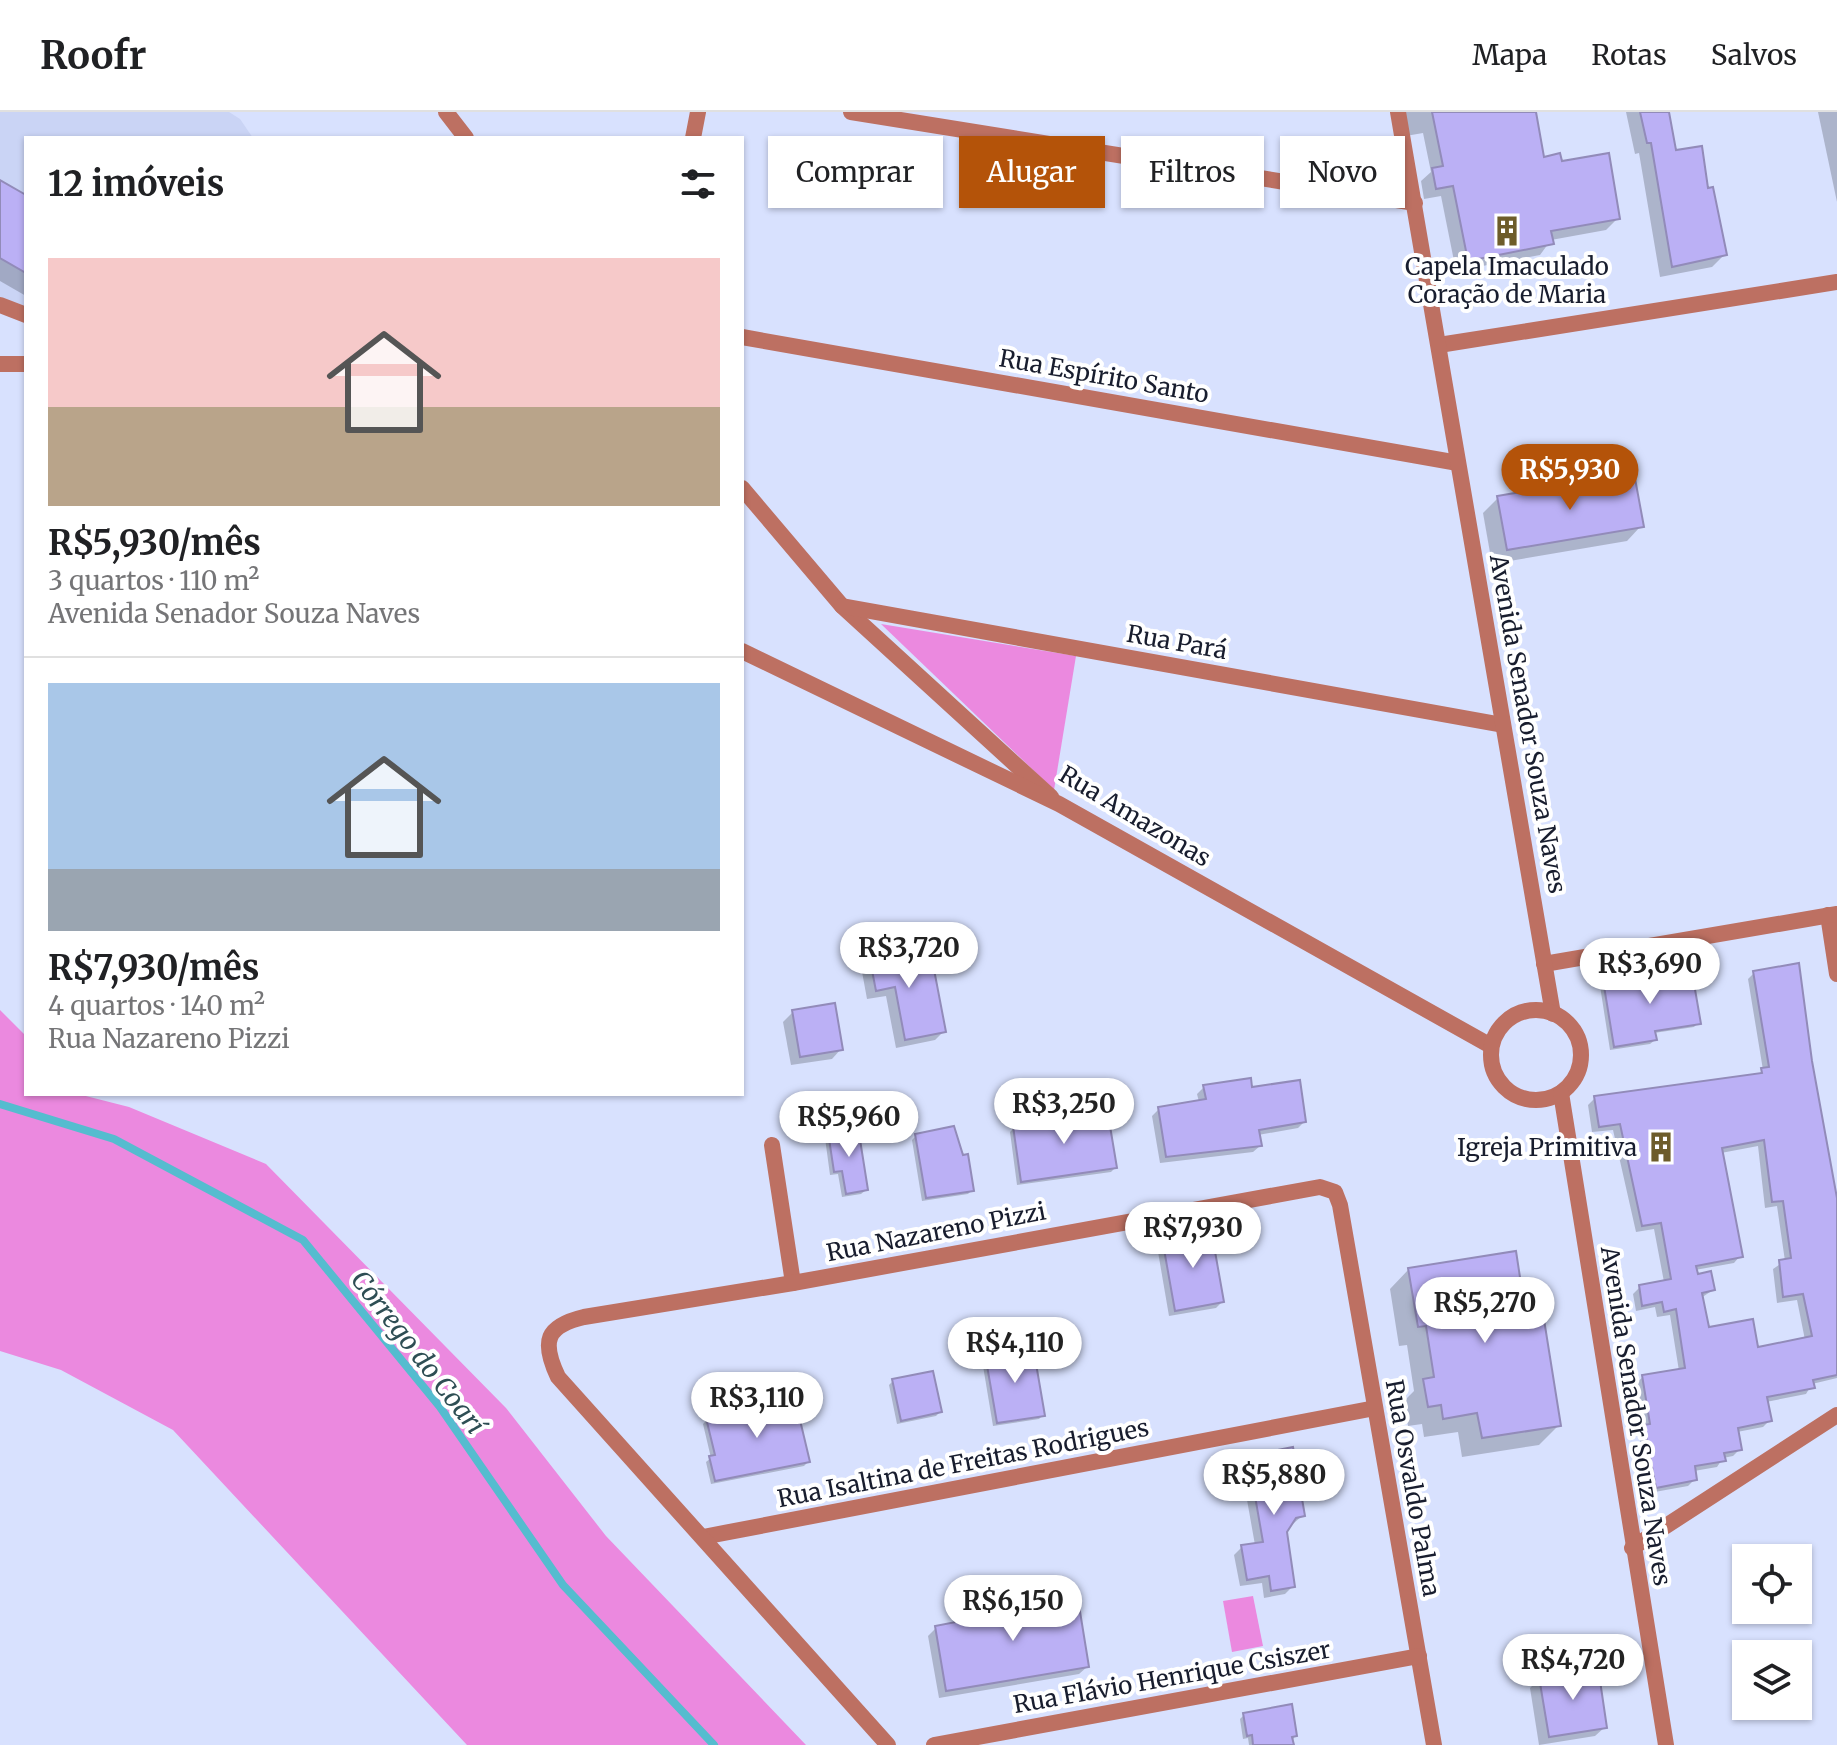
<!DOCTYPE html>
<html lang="pt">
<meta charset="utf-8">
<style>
body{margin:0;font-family:Merriweather,serif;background:#f2f2f2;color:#202124;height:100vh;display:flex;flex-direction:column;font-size:30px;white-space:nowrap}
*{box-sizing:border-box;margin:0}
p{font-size:26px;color:#757577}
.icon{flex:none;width:44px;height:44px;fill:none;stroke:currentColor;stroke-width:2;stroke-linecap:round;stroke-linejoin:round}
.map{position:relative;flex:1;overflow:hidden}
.panel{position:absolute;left:24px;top:24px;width:720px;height:960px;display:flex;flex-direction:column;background:#fff;border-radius:0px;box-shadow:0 2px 6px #0004}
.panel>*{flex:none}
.top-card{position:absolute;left:768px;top:24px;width:760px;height:72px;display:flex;gap:16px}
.buttons{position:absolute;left:1732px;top:1432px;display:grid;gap:16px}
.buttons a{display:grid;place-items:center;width:80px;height:80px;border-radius:0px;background:#fff;box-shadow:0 2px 6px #0004;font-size:40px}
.price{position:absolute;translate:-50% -68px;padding:0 18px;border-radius:28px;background:#fff;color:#222;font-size:26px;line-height:52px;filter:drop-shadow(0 2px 4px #0008)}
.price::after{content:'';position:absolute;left:50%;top:48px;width:24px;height:18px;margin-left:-12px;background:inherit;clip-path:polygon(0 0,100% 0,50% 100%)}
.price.active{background:#b45309;color:#fff}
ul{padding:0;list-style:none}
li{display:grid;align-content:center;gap:16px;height:424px;padding:0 24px}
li+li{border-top:2px solid #e0e0e0}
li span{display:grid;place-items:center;height:248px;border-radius:0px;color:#555}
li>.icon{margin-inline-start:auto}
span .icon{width:144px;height:144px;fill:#fffc;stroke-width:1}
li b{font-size:34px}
h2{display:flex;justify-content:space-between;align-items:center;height:96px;padding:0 24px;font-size:34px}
.pill{padding:0 28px;border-radius:0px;background:#fff;box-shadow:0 2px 6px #0004;font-size:28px;line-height:72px}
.pill.active{background:#b45309;color:#fff}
header{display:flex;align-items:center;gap:48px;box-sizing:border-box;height:112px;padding:0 40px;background:#fff;border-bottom:2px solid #e0e0e0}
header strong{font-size:38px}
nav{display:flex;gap:44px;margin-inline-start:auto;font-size:28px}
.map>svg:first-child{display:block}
.built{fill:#cad4f5}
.green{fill:#eb89df}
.shadow{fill:#0003;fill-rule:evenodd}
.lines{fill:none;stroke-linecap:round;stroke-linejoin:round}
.stream{stroke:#55bccf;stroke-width:8}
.building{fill:#bbb0f5;stroke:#928bb9;stroke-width:2;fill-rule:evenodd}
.service{stroke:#bd7062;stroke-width:16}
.minor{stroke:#bd7062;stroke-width:16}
.tertiary{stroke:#bd7062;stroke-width:16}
.labels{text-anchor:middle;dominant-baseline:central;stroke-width:8;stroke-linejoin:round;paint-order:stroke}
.poi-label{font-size:24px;fill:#181d2e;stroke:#fff}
.street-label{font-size:24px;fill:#181d2e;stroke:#fff}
.water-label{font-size:26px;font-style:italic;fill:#2e4e54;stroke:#fff}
</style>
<header>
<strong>Roofr</strong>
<nav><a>Mapa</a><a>Rotas</a><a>Salvos</a></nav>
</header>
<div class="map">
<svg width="1837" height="1633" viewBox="0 0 1837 1633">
<rect width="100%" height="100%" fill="#d8e1fe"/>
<polygon class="built" points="0,0 229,0 240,7 253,26 26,26 26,195 0,186"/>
<g class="green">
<polygon points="881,512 1076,544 1054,678"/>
<polygon points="0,898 26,924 26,982 78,982 129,995 266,1052 506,1296 606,1424 806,1633 467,1633 173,1318 61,1258 0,1239"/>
<polygon points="1253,1484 1263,1534 1232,1540 1223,1489"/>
</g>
<g class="shadow">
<polygon points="1396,0 1534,0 1543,47 1560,51 1618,106 1606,118 1551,128 1540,143 1456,159 1441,84 1424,87 1421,69 1431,60 1423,21 1400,25"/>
<polygon points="1626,0 1667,0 1674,41 1707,78 1724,143 1712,155 1660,165 1639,41 1635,42"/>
<polygon points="1818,0 1837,0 1837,90"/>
<polygon points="0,79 26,86 26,184 0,169"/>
<polygon points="1498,386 1641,414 1627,429 1492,452 1483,401"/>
<polygon points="867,829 944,919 935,928 896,936 886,884 867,887 858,838"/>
<path d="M 1754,861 L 1810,950 L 1837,1092 L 1837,1266 L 1812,1272 L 1806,1282 L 1766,1290 L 1769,1309 L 1763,1315 L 1737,1320 L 1740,1337 L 1733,1344 L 1723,1346 L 1717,1355 L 1694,1359 L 1695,1367 L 1688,1374 L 1649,1381 L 1639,1322 L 1643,1317 L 1636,1271 L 1643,1265 L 1679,1259 L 1670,1203 L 1657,1205 L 1655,1195 L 1636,1199 L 1633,1182 L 1640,1175 L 1664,1170 L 1654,1117 L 1636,1120 L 1613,1018 L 1592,1020 L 1588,993 L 1595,986 L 1757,964 L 1763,958 L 1748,867 ZM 1758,1034 L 1765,1096 L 1777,1094 L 1785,1149 L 1773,1157 L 1777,1191 L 1797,1188 L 1805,1228 L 1756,1237 L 1707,1217 L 1701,1186 L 1713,1178 L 1696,1164 L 1695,1158 L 1734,1151 L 1740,1144 L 1721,1041 Z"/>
<polygon points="1646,869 1698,911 1694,915 1654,921 1655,928 1650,932 1610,938 1600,874 1604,870"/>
<polygon points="793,900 841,937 832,947 791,953 783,910"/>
<polygon points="1204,975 1250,977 1304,1010 1298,1016 1258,1023 1260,1034 1253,1040 1160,1051 1152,1004 1159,997 1199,990 1197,982"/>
<polygon points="1037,1002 1059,1012 1115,1056 1111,1060 1017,1073 1010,1020 1014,1016 1034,1014 1033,1007"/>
<polygon points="829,1021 866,1078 861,1082 842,1085 838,1062 830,1063 825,1026"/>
<polygon points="916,1024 972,1078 968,1082 922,1089 912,1028"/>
<polygon points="1163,1127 1222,1190 1216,1196 1169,1204 1157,1134"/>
<polygon points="1409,1157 1559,1313 1539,1333 1462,1345 1458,1320 1424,1325 1422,1312 1408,1314 1404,1289 1414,1279 1407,1233 1399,1234 1390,1177"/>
<polygon points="986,1244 1043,1303 1039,1307 993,1314 982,1248"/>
<polygon points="893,1269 940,1300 936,1304 897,1312 889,1273"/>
<polygon points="707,1308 808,1350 804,1354 711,1372 706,1350 711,1346 703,1312"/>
<polygon points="1249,1346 1303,1403 1285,1419 1293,1474 1285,1482 1264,1486 1262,1471 1240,1474 1234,1443 1242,1435 1255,1433 1241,1354"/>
<polygon points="982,1502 1087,1555 1079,1562 939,1586 928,1524 936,1516 975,1509"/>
<polygon points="1540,1566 1605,1615 1595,1624 1539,1633 1530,1576"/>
<polygon points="1244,1603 1295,1623 1291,1633 1249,1633 1248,1626 1243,1627 1240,1607"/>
</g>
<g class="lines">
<polyline class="stream" points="0,992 114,1027 303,1128 440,1295 563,1473 714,1633"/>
</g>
<g class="building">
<polygon points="1432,0 1536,0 1544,45 1560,41 1562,49 1609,41 1620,107 1551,119 1554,132 1468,149 1453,74 1436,77 1432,56 1443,54"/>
<polygon points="1640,0 1669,0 1676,38 1702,34 1708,76 1713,75 1727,143 1672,155 1651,31 1647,31"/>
<polygon points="0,68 26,83 26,161 0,146"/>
<polygon points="1634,361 1644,415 1507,438 1497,384"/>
<polygon points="888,823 894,855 932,847 946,920 905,928 895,875 876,879 866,827"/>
<path d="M 1799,851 L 1812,949 L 1837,1086 L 1837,1263 L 1813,1268 L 1815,1276 L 1767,1285 L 1772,1309 L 1738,1316 L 1742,1338 L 1724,1341 L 1726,1349 L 1695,1354 L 1697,1368 L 1656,1376 L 1644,1313 L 1650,1312 L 1642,1263 L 1685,1256 L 1676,1197 L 1664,1200 L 1662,1190 L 1642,1194 L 1639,1173 L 1671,1167 L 1661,1111 L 1642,1114 L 1620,1012 L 1599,1015 L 1594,984 L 1762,961 L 1761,956 L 1769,955 L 1753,859 ZM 1764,1028 L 1772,1090 L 1783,1089 L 1791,1146 L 1779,1148 L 1783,1185 L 1803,1182 L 1812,1224 L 1758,1235 L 1753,1207 L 1709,1215 L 1702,1181 L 1715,1178 L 1711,1159 L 1698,1162 L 1696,1154 L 1743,1145 L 1722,1036 Z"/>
<polygon points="1692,860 1701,912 1655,919 1657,928 1614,935 1603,868 1646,861 1647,866"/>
<polygon points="835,891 843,938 800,945 792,898"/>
<polygon points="1251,966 1252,975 1300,968 1306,1010 1259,1018 1262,1034 1166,1045 1158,995 1206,987 1203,973"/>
<polygon points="1059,997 1061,1010 1108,1002 1117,1056 1021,1070 1013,1014 1037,1011 1036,1000"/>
<polygon points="954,1014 963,1043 968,1042 974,1079 926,1086 915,1022"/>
<polygon points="858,1015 868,1078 846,1082 842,1059 834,1060 828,1020"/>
<polygon points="1211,1117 1224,1190 1175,1199 1162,1126"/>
<polygon points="1516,1139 1525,1198 1542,1195 1561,1314 1482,1326 1477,1301 1443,1307 1441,1293 1428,1295 1423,1267 1434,1265 1426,1214 1418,1215 1408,1156"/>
<polygon points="1033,1234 1045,1304 997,1311 985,1242"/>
<polygon points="933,1259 942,1300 901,1309 892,1267"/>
<polygon points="795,1287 810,1350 715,1369 709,1344 715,1343 706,1306"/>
<polygon points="1293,1335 1305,1404 1296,1406 1287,1420 1295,1475 1271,1479 1269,1464 1247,1468 1241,1433 1263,1430 1248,1344"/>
<polygon points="1077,1481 1089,1555 946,1579 935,1514 982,1505 981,1500"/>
<polygon points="1598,1555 1607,1616 1549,1625 1539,1565"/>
<polygon points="1292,1592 1297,1624 1292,1625 1294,1633 1253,1633 1252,1623 1247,1624 1243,1601"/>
</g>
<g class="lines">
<polyline class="service" points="1439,233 1837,170"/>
<g class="minor">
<polyline points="446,0 466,26"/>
<polyline points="851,0 1415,91"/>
<polyline points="693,26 698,0"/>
<polyline points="742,225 1458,351"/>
<polyline points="0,252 26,252"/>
<polyline points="742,376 842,494 1051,685"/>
<polyline points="842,494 1503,613"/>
<polyline points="1828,803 1837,862"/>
<polyline points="1544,852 1837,802"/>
<polyline points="772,1033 793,1171"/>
<polyline points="703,1425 1375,1296"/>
<polyline points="1632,1436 1837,1303"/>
<path d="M 888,1633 L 558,1265 C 541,1229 546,1214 584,1205 L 793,1171 L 1320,1075 L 1335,1080 L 1340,1093 L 1434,1633"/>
<polyline points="934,1633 1419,1544"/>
</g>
<g class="tertiary">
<polyline points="1398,0 1553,902"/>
<polyline points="0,193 26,203"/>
<polyline points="742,539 1059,692 1491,934"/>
<circle cx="1536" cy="943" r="45"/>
<polyline points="1561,981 1666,1633"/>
</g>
</g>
<defs>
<g id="building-bare" transform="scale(2.4)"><path d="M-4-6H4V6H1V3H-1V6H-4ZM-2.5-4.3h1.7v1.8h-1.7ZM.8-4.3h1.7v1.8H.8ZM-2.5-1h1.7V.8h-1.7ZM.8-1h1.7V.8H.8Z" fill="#6d5c2a" stroke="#fff" stroke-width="2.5" paint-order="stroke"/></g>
</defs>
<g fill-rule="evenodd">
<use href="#building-bare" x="1507" y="119"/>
<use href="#building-bare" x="1661" y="1035"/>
</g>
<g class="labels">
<g class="poi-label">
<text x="1507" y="154">Capela Imaculado<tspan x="1507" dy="28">Coração de Maria</tspan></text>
<text x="1637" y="1035" text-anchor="end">Igreja Primitiva</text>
</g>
<g class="street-label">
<text transform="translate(1104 264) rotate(10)">Rua Espírito Santo</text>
<text transform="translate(1177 530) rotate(10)">Rua Pará</text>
<text transform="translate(1528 612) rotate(80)">Avenida Senador Souza Naves</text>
<text transform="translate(1135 704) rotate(31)">Rua Amazonas</text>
<text transform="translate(936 1120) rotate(-11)">Rua Nazareno Pizzi</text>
<text transform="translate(1636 1304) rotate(81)">Avenida Senador Souza Naves</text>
<text transform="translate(963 1351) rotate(-11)">Rua Isaltina de Freitas Rodrigues</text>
<text transform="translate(1413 1376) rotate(80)">Rua Osvaldo Palma</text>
<text transform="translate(1172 1565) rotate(-10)">Rua Flávio Henrique Csiszer</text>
</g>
<g class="water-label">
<text transform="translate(418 1240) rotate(52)">Córrego do Coarí</text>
</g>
</g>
</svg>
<div class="buttons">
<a><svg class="icon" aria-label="locate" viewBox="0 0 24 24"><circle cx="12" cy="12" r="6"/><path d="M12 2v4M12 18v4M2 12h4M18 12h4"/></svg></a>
<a><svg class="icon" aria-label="layers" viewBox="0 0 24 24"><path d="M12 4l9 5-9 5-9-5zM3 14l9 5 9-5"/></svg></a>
</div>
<b class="price active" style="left:1570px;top:400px">R$5,930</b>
<b class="price" style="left:909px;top:878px">R$3,720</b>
<b class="price" style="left:1650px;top:894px">R$3,690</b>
<b class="price" style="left:1064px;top:1034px">R$3,250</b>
<b class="price" style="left:849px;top:1047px">R$5,960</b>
<b class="price" style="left:1193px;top:1158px">R$7,930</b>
<b class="price" style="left:1485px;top:1233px">R$5,270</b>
<b class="price" style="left:1015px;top:1273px">R$4,110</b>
<b class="price" style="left:757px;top:1328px">R$3,110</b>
<b class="price" style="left:1274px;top:1405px">R$5,880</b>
<b class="price" style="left:1013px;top:1531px">R$6,150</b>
<b class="price" style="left:1573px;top:1590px">R$4,720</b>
<div class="top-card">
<a class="pill">Comprar</a>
<a class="pill active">Alugar</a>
<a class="pill">Filtros</a>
<a class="pill">Novo</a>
</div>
<section class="panel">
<h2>12 imóveis<svg class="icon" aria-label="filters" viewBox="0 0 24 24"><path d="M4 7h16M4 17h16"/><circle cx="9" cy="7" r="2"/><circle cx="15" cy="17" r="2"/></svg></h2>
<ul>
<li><span style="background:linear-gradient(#f6c9c9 60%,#b9a48a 0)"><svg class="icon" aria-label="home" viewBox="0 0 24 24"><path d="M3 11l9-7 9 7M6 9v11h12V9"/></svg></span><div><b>R$5,930/mês</b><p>3 quartos · 110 m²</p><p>Avenida Senador Souza Naves</p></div></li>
<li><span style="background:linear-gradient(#a9c7e8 75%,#9aa5b1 0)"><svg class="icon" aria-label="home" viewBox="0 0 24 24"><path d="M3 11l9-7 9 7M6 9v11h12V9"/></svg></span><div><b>R$7,930/mês</b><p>4 quartos · 140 m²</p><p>Rua Nazareno Pizzi</p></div></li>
</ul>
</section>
</div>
